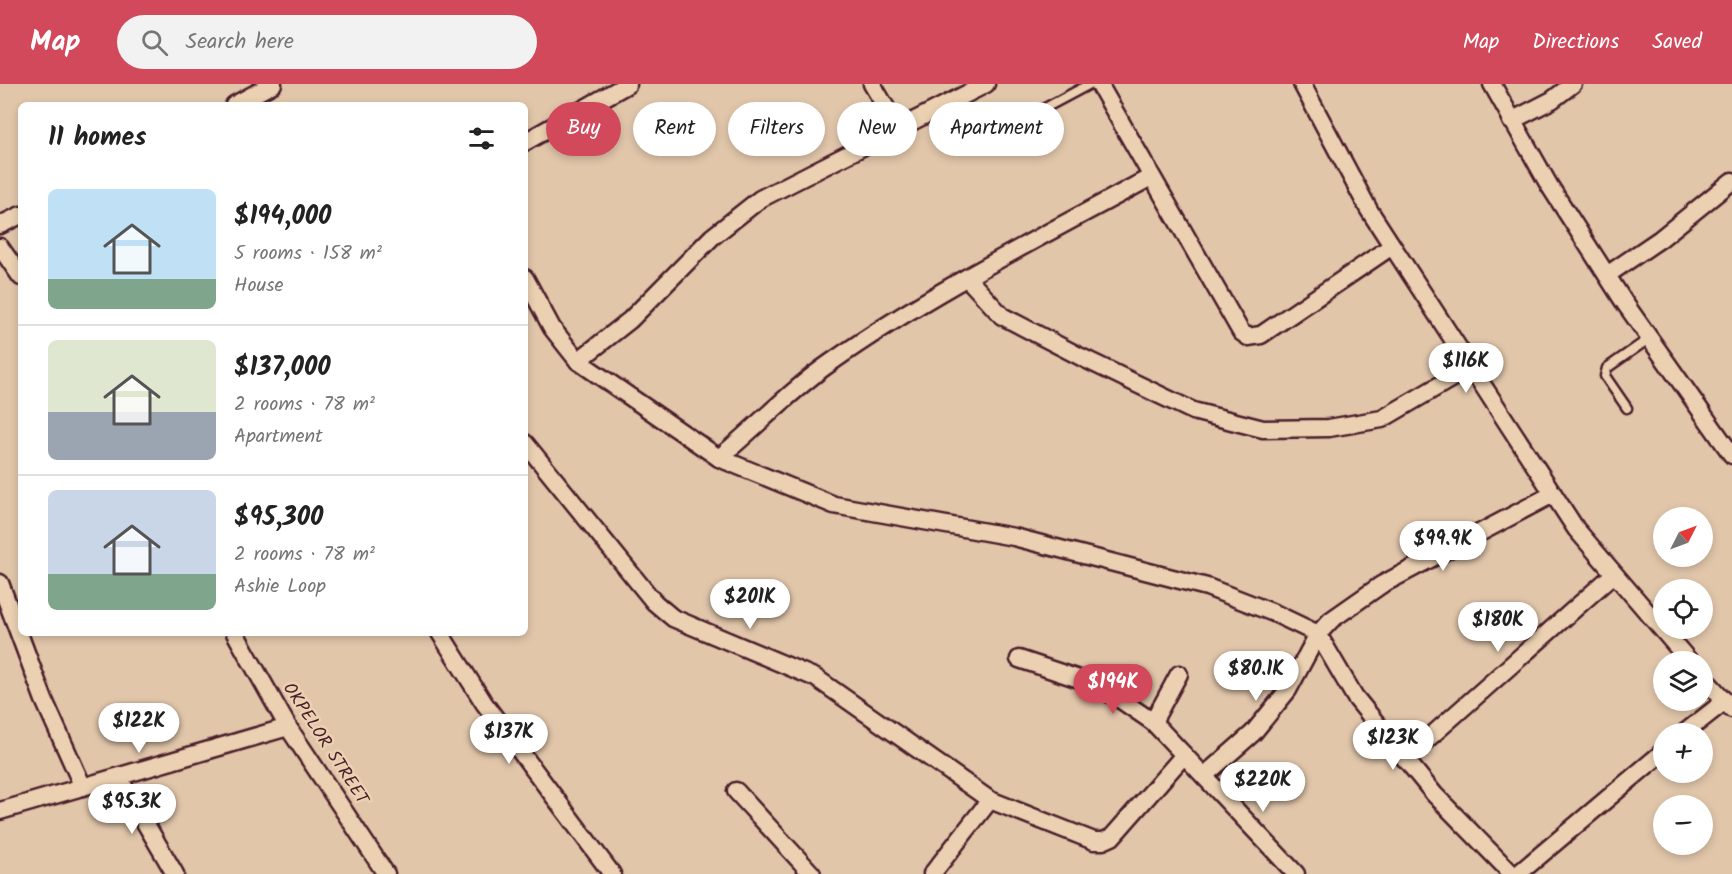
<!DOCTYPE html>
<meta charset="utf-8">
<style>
body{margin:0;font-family:Kalam,sans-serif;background:#f2f2f2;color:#222;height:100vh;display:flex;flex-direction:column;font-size:22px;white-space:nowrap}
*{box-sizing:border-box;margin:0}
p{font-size:20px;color:#767676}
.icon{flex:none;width:33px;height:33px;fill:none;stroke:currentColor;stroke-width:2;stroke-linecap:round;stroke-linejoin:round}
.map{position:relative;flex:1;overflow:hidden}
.panel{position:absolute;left:18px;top:18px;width:510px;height:534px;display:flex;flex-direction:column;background:#fff;border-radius:9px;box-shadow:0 3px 9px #0003}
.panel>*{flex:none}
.top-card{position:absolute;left:546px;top:18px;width:570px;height:54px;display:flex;gap:12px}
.needle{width:39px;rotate:48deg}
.buttons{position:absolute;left:1653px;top:423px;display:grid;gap:12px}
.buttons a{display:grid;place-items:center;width:60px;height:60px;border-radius:50%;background:#fff;box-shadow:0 3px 9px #0003;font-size:30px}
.price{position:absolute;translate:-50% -51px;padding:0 14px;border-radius:21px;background:#fff;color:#222;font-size:20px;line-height:39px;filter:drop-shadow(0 2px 3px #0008)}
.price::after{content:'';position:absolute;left:50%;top:36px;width:18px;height:14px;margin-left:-9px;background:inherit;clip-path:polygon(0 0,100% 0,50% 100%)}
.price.active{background:#d1495b;color:#fff}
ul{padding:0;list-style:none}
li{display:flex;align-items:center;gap:18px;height:150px;padding:0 30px}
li+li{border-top:2px solid #e0e0e0}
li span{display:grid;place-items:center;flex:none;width:168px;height:120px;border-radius:9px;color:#555}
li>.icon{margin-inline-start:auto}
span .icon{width:72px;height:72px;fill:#fffc;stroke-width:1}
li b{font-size:26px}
h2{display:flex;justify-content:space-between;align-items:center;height:72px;padding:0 30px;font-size:26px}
.chip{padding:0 21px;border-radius:27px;background:#fff;box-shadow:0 3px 9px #0003;font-size:21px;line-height:54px}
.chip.active{background:#d1495b;color:#fff}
header{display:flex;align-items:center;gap:36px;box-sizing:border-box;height:84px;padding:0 30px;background:#d1495b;color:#fff}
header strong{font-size:28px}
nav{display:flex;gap:33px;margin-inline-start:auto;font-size:21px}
.search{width:420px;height:54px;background:#f2f2f2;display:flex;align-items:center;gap:15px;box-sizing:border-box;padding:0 21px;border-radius:33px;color:#767676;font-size:22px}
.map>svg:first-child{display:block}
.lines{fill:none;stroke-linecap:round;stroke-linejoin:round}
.lane-casing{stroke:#4a1f2b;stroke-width:13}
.street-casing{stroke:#4a1f2b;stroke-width:21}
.lane{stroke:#ebd1b2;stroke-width:8}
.street{stroke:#ebd1b2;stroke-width:16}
.labels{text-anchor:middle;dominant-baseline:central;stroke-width:5;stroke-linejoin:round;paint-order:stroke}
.street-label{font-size:18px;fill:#4a1f2b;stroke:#ebd1b2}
</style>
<header>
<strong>Map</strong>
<div class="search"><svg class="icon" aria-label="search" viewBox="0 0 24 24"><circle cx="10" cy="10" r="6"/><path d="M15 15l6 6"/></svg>Search here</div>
<nav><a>Map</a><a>Directions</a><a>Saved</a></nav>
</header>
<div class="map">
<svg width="1732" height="790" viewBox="0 0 1732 790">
<rect width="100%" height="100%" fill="#e1c6aa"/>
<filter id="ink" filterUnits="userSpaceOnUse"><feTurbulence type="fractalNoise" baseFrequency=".0167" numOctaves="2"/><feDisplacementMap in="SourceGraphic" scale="12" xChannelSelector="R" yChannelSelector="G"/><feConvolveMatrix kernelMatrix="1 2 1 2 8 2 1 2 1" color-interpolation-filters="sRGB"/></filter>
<g filter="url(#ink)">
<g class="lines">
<g class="lane-casing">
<g id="lane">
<polyline points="1013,41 1090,0"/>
<polyline points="1627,324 1605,292 1607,284 1650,254"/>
</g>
</g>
<g class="street-casing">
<g id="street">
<polyline points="872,0 898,44"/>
<polyline points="1099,0 1241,248 1248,253 1261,251 1392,162"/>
<polyline points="1302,0 1369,126 1576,445 1690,578"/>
<polyline points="1492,0 1549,101 1624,218 1732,371"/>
<polyline points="234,21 273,0"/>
<polyline points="1511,37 1552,16 1573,0"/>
<polyline points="525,58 628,0"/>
<polyline points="0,141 21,131"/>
<polyline points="0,163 21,193"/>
<polyline points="1607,191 1660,155 1732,97"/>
<polyline points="525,194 552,244 578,277 719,374 834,421 1014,453 1207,503 1274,529 1318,550 1355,613 1434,710 1512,790"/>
<polyline points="967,194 1002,232 1081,273 1193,327 1263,345 1329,344 1382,335 1469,284"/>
<polyline points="578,277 630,236 712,153 760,115 986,0"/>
<polyline points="525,359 654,518 673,534 816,594 990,716"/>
<path d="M 719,374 C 756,343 791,306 830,279 C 931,208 1043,152 1151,93"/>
<polyline points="0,499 44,616 83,703"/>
<polyline points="235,549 288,643 386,790"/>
<polyline points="440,549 484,619 612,790"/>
<polyline points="1019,575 1085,597 1118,614 1153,638 1296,790"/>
<polyline points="1702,592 1732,625"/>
<polyline points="1153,638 1179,590"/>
<polyline points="1683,650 1725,617"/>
<polyline points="1405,675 1614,490"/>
<polyline points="1204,692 1253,649 1288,606 1318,550 1331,536 1381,501 1553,410"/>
<polyline points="119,694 175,790"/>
<polyline points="736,707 812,790"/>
<polyline points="0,727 288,643"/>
<polyline points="932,790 990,716 1094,757 1103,757 1112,753 1184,671"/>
<polyline points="1518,790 1664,667"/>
</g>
</g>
<use href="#lane" class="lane"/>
<use href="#street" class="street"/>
</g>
</g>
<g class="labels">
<g class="street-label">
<text transform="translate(325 660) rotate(57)">OKPELOR STREET</text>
</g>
</g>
</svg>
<div class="buttons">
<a><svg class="needle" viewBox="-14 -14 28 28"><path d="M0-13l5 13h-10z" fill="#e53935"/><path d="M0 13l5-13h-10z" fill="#767676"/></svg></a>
<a><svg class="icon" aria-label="locate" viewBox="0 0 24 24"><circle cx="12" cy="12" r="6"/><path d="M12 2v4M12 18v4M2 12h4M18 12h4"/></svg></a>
<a><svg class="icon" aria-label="layers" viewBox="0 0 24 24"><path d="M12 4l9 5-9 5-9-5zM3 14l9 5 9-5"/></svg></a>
<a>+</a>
<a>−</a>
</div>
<b class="price" style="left:1466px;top:310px">$116K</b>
<b class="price" style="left:1443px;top:488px">$99.9K</b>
<b class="price" style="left:750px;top:546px">$201K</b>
<b class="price" style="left:1498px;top:569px">$180K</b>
<b class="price" style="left:1256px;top:618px">$80.1K</b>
<b class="price active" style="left:1113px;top:631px">$194K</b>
<b class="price" style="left:139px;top:670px">$122K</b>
<b class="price" style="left:509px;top:681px">$137K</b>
<b class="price" style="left:1393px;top:687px">$123K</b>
<b class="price" style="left:1263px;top:729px">$220K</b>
<b class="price" style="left:132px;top:751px">$95.3K</b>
<div class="top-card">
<a class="chip active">Buy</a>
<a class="chip">Rent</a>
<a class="chip">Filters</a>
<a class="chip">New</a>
<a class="chip">Apartment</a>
</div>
<section class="panel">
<h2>11 homes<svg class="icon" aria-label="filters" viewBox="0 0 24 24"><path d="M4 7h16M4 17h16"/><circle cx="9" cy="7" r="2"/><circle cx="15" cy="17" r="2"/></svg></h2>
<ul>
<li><span style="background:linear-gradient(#bfe0f5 75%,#7fa58c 0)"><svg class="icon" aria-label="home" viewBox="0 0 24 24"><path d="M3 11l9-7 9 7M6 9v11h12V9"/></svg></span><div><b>$194,000</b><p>5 rooms · 158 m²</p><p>House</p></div></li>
<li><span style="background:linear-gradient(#dfe7d0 60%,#9aa5b1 0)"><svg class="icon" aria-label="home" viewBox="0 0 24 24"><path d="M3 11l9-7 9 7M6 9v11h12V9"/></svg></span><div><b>$137,000</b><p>2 rooms · 78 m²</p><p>Apartment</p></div></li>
<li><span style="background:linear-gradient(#c9d6e8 70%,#7fa58c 0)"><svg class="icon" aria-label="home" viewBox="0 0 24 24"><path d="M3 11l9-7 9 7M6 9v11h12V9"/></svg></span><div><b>$95,300</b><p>2 rooms · 78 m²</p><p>Ashie Loop</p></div></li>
</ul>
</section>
</div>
